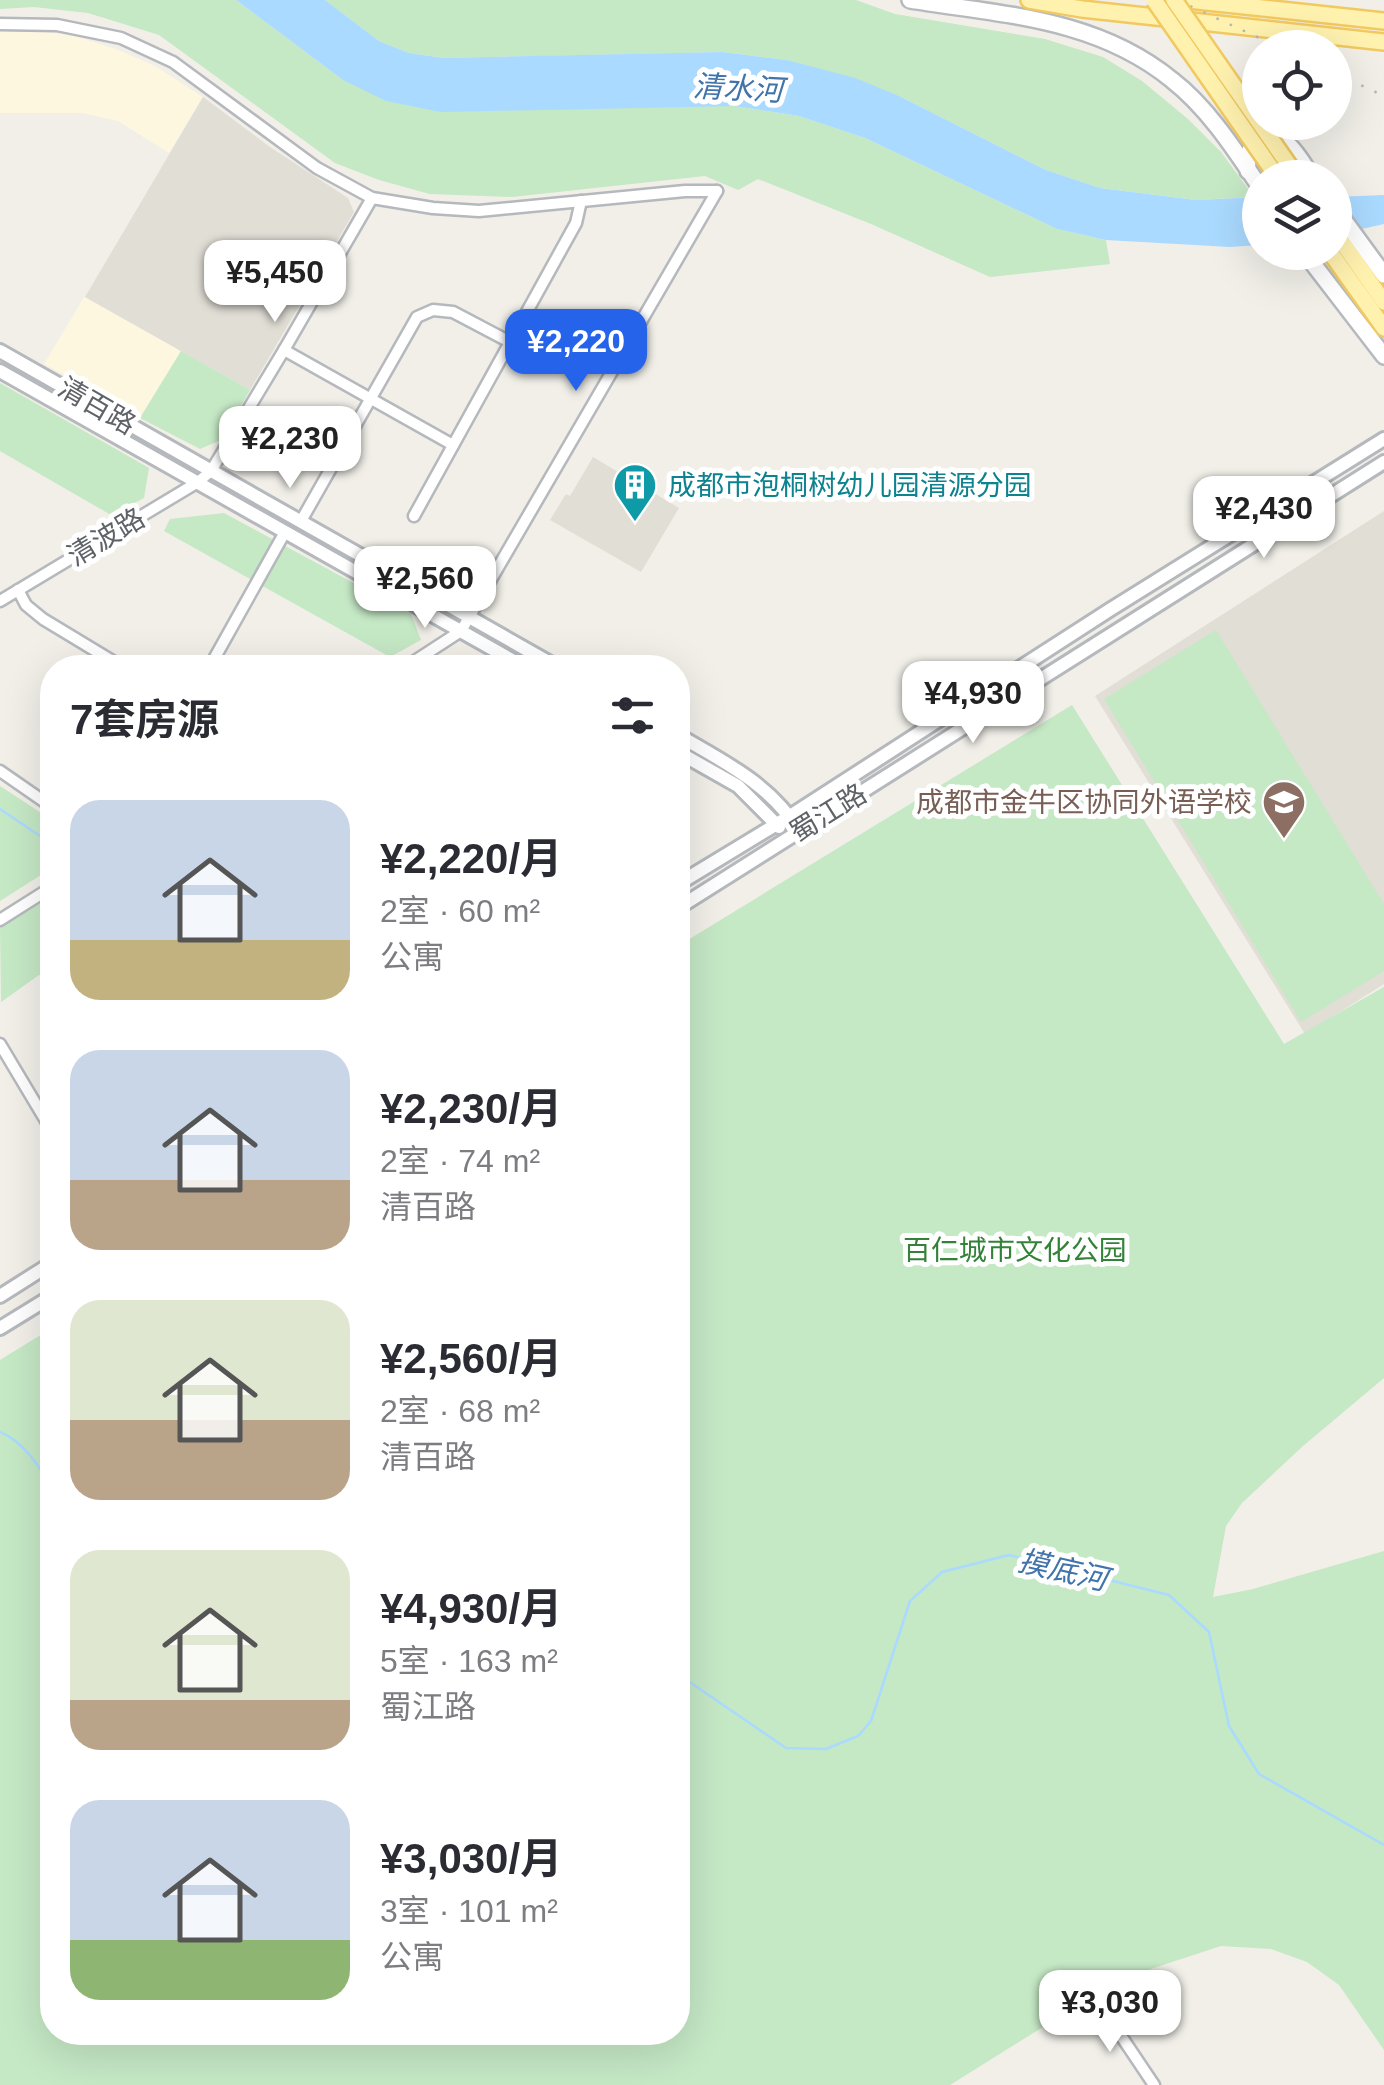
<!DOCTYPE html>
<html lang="zh">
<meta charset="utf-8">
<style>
body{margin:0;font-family:Helvetica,"Noto Sans SC",sans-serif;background:#f7f7f7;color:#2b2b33;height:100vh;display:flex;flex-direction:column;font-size:38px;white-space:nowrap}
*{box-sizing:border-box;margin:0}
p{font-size:32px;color:#7c7c81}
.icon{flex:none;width:55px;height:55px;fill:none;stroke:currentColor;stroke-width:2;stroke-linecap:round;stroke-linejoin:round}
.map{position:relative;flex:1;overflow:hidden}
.sheet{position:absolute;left:40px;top:655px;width:650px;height:1390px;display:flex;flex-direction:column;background:#fff;border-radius:40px;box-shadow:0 10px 40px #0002}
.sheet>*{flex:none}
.tools{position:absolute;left:1242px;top:30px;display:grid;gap:20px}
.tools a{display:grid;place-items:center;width:110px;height:110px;border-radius:50%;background:#fff;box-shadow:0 10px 40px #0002;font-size:50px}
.price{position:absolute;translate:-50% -85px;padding:0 22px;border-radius:20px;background:#fff;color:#222;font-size:32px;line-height:65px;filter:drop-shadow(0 2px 5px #0008)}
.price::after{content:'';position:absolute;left:50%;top:60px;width:30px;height:22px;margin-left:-15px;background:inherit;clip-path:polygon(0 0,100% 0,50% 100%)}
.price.current{background:#2563eb;color:#fff}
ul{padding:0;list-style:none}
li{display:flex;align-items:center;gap:30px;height:250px;padding:0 30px}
li span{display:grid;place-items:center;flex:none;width:280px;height:200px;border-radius:30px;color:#555}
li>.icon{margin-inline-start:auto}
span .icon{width:120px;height:120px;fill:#fffc;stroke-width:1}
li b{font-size:42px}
h2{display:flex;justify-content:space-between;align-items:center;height:120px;padding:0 30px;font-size:42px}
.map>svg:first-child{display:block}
.commercial{fill:#fef7e0}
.education{fill:#e1ded6}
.green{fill:#c5e8c5}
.water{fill:#aadaff}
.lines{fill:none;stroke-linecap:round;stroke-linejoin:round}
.stream{stroke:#aadaff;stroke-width:2.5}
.minor-casing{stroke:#b5b8bc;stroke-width:15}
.tertiary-casing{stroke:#b5b8bc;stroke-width:18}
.secondary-casing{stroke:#b6babf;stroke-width:20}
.primary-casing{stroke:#f2c960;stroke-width:20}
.minor{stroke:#fff;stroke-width:10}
.tertiary{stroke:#fff;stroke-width:12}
.secondary{stroke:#fff;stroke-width:15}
.primary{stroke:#fff2af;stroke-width:15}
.rail{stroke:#b6b7b8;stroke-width:2.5;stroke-dasharray:2.5 12;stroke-linecap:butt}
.primary-bridge-casing{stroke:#f2c960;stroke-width:20;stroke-linecap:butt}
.primary-bridge{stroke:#fff2af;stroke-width:15}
.labels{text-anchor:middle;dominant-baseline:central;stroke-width:10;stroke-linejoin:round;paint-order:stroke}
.street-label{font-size:28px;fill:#5f6368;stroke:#fff}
.culture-label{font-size:28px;fill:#0d838f;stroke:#fff;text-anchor:start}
.education-label{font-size:28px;fill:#785e54;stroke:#fff;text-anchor:end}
.park-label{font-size:28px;fill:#348238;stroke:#fff}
.water-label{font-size:30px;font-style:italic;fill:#4174aa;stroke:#fff}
</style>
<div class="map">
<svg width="1384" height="2085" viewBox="0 0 1384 2085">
<rect width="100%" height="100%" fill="#f1efe8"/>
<g class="commercial">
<polygon points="32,30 74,36 116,49 155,66 203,97 169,153 118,121 82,113 0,113 0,31"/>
<polygon points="84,297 181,351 140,418 44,364"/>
</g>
<g class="education">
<polygon points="203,97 270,147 348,198 354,212 250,390 85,297"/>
<polygon points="593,457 679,508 641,572 550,520 566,494 570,496"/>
<polygon points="1384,511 1384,984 1305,1034 1095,696"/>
</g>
<g class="green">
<polygon points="0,0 236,0 343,80 734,106 799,116 865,138 1057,229 1106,240 1110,264 990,277 871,224 758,179 738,190 705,176 512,197 430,194 379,180 335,163 159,35 88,13 34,7 0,9"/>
<polygon points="325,0 856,0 895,14 1045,39 1103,57 1142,81 1188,119 1221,152 1254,197 1196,200 1100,188 1046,170 899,96 787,60 723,52 445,58 409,53 379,41"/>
<polygon points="181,351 250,390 221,440 200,449 140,418"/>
<polygon points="0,383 149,468 144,498 111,515 0,451"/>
<polygon points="224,513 411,614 421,640 390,657 164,531 170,519"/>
<polygon points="1216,630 1384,904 1384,971 1301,1022 1104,699"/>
<polygon points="1072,705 1284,1044 1384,987 1384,1378 1303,1446 1242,1503 1226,1526 1213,1597 1253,1589 1384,1551 1384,2050 1339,1985 1307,1962 1271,1949 1221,1946 1120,1979 950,2085 0,2085 0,1360 52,1328 52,2032 678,2032 678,946"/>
<polygon points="0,786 52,820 52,868 0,901"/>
<polygon points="52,893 52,977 39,975 1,1002 0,924"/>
</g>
<g class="water">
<polygon points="236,0 325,0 379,41 409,53 444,58 723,52 787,60 855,78 899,96 1046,170 1100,188 1196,200 1260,197 1260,245 1230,247 1106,240 1057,229 865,138 799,116 734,106 441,112 386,101 343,80"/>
<polygon points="1384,195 1384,224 1335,235 1335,197"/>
</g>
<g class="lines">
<g class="stream">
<polyline points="0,809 52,844"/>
<path d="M 0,1432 C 24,1442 39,1466 52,1488"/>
<polyline points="678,1674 786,1748 826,1749 858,1736 871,1721 910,1601 942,1572 1009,1555 1169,1595 1209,1632 1229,1726 1259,1774 1384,1845"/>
</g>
<g class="minor-casing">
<g id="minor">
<polyline points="0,24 57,25 121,38 173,62 317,168 372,198 433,208 479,211 685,191 717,191"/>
<polyline points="284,350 453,445"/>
<polyline points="414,516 576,223 581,201"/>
<polyline points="301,521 417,317 433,310 453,312 510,342 613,369"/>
<polyline points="18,590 26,605 43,619 124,668"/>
<polyline points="0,601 198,482 211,471 284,350 372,198"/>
<polyline points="209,668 285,532"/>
<polyline points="404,668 461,631 717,191"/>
<polyline points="0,771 52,807"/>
<polyline points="0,920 52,887"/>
<polyline points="0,1044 52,1131"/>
<polyline points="1099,2003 1154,2085"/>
</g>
</g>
<g class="tertiary-casing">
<g id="tertiary">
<polyline points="0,351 559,668"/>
<polyline points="0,371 526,668"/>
<path d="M 678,735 C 726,763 770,784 800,832"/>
<polyline points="678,752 738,786 779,827"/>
<polyline points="678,884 790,816 1111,609 1384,439"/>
<path d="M 678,908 C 914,760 1148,609 1384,462"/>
<polyline points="0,1296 52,1263"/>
<polyline points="0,1328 52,1296"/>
</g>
</g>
<g class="secondary-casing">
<g id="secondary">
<path d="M 910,0 C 1003,15 1096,18 1172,80 C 1208,108 1235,150 1260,187"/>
<path d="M 1248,171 C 1247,158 1247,149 1258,141 C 1284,124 1300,160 1313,178"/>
<polyline points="1335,208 1384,275"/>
<polyline points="1304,252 1384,356"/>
</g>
</g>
<g class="primary-casing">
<g id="primary">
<polyline points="1029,0 1082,9 1384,42"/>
<polyline points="1188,0 1384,21"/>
<polyline points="1335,232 1384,302"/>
<polyline points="1330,252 1384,328"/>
</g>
</g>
<use href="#minor" class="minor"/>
<use href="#tertiary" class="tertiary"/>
<use href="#secondary" class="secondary"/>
<use href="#primary" class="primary"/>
<g class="rail">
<polyline points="1177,0 1281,48"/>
<polyline points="1335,73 1384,96"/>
</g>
<g class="primary-bridge-casing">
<g id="primary-bridge">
<polyline points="1154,0 1278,178"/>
<polyline points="1174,0 1298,178"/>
</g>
</g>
<use href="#primary-bridge" class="primary-bridge"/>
</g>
<defs>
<g id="building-pin" transform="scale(2.25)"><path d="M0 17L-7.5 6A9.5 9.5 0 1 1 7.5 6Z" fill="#0f9aa8" stroke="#fff"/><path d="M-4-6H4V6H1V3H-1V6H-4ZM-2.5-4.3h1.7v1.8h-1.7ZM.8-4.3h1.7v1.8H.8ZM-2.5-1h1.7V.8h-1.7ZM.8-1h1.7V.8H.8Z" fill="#fff"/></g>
<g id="school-pin" transform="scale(2.25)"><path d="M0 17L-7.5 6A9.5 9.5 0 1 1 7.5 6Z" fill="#8d6e63" stroke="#fff"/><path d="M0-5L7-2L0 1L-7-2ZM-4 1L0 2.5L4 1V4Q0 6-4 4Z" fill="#fff"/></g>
</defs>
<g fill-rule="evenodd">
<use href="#building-pin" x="635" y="485"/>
<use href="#school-pin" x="1284" y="802"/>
</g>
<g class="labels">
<g class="street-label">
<text transform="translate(97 406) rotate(30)">清百路</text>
<text transform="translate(106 537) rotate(-31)">清波路</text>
<text transform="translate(828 813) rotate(-32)">蜀江路</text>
</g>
<g class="culture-label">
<text x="668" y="485">成都市泡桐树幼儿园清源分园</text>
</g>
<g class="education-label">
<text x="1252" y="802">成都市金牛区协同外语学校</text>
</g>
<g class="park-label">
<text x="1015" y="1250">百仁城市文化公园</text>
</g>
<g class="water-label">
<text transform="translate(738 88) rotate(3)">清水河</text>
<text transform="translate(1063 1570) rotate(13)">摸底河</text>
</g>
</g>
</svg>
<div class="tools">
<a><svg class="icon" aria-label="locate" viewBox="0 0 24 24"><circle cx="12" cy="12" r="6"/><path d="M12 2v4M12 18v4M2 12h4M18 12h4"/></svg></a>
<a><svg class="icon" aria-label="layers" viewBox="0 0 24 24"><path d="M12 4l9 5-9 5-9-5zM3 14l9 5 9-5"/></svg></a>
</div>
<b class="price" style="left:275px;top:325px">¥5,450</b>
<b class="price current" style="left:576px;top:394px">¥2,220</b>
<b class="price" style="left:290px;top:491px">¥2,230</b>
<b class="price" style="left:1264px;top:561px">¥2,430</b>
<b class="price" style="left:425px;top:631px">¥2,560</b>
<b class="price" style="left:973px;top:746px">¥4,930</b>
<b class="price" style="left:1110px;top:2055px">¥3,030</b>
<section class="sheet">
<h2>7套房源<svg class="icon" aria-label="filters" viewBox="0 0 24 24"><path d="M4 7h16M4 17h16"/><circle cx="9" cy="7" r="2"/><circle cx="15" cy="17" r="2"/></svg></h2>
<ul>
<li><span style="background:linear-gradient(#c9d6e8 70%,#c2b280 0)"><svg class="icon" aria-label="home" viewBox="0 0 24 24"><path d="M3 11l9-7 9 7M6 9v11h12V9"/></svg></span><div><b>¥2,220/月</b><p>2室 · 60 m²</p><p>公寓</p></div></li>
<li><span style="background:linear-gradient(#c9d6e8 65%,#b9a48a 0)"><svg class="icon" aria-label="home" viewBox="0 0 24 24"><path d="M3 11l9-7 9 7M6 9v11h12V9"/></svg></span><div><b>¥2,230/月</b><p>2室 · 74 m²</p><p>清百路</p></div></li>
<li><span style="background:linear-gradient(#dfe7d0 60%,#b9a48a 0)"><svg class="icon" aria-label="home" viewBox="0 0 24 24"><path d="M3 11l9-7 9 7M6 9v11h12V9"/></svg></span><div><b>¥2,560/月</b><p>2室 · 68 m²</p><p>清百路</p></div></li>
<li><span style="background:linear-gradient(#dfe7d0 75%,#b9a48a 0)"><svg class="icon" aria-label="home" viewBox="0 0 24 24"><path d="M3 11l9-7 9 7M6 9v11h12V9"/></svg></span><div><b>¥4,930/月</b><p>5室 · 163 m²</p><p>蜀江路</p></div></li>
<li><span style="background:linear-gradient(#c9d6e8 70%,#8fb573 0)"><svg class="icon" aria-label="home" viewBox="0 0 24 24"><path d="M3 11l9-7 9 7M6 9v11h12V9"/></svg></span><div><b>¥3,030/月</b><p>3室 · 101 m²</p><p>公寓</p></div></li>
</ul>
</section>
</div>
